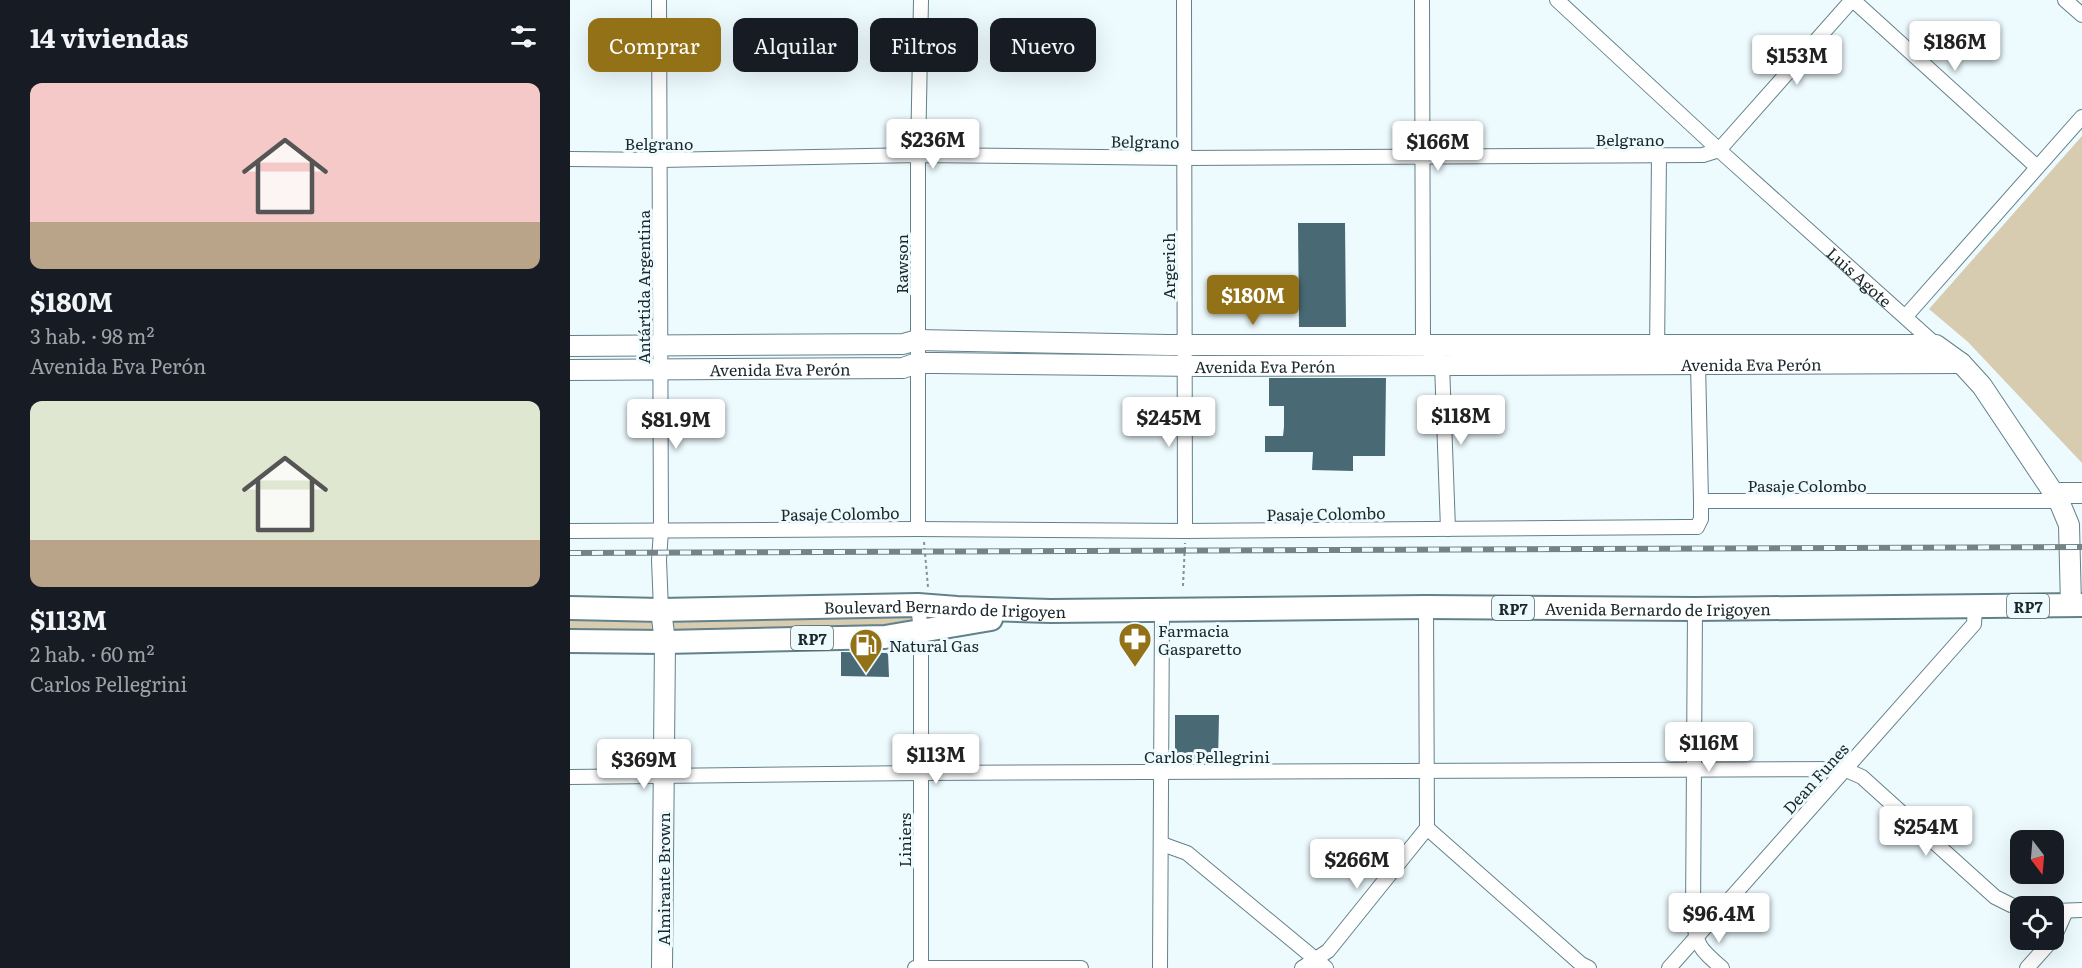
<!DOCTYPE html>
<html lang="es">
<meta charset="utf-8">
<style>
body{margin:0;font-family:Literata,serif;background:#242831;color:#f1f3f6;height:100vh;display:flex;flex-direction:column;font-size:22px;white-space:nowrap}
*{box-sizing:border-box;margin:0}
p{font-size:20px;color:#9ea1a6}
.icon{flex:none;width:33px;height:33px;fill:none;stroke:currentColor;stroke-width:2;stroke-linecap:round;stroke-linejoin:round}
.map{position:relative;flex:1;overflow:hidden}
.panel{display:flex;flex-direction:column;background:#171b24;width:570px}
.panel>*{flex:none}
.banner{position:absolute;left:18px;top:18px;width:570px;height:54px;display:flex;gap:12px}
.needle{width:39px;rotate:164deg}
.controls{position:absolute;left:1440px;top:830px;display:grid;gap:12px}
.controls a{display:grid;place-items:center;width:54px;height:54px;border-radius:12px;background:#171b24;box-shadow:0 6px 24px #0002;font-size:30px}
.price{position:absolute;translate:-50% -51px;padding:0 14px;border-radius:6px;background:#fff;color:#222;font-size:20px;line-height:39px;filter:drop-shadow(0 2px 3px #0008)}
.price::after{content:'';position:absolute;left:50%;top:36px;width:18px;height:14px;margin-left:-9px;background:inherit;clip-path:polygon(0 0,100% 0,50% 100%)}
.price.on{background:#927117;color:#fff}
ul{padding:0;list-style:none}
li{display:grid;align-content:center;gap:12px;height:318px;padding:0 30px}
li span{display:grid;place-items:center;height:186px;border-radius:12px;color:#555}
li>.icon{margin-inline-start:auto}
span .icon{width:108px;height:108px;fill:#fffc;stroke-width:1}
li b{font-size:26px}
h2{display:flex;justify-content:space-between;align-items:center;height:72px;padding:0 30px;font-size:26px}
.tag{padding:0 21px;border-radius:12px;background:#171b24;box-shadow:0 6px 24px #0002;font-size:21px;line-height:54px}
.tag.on{background:#927117;color:#fff}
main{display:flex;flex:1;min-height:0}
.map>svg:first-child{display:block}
.green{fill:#d7cbb0}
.building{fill:#496a74}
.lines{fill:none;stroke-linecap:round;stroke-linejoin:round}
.street-casing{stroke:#63818a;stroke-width:16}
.secondary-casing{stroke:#63818a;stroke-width:22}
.primary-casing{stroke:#63818a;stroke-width:26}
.path{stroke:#828f93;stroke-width:2;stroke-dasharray:3 3;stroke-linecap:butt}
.street{stroke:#fff;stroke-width:14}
.secondary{stroke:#fff;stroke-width:20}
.primary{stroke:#fff;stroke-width:22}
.rail-casing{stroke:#758286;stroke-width:6}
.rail{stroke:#edfafe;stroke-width:4;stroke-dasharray:11;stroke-linecap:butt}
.labels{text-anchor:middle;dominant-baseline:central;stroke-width:6;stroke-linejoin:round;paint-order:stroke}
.shield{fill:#edfafe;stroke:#59666a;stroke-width:1.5}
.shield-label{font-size:15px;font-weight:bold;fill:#1a272b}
.street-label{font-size:16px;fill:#1a272b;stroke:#edfafe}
.poi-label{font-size:16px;fill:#1a272b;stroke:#edfafe;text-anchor:start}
</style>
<main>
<section class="panel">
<h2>14 viviendas<svg class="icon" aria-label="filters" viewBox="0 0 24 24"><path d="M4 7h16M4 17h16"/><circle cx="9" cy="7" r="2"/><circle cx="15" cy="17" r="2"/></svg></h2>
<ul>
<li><span style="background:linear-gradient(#f6c9c9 75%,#b9a48a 0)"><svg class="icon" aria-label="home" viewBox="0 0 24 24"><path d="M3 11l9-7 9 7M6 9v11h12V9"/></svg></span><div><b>$180M</b><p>3 hab. · 98 m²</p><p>Avenida Eva Perón</p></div></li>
<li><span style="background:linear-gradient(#dfe7d0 75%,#b9a48a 0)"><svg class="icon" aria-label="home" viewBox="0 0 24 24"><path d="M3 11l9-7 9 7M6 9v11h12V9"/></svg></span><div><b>$113M</b><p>2 hab. · 60 m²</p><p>Carlos Pellegrini</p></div></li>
</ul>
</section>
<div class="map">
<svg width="1512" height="968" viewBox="0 0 1512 968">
<rect width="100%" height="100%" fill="#edfafe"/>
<g class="green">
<polygon points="1512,136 1512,463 1398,342 1359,309"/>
<polygon points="0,608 387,608 330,635 0,641"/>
</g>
<g class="building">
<polygon points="728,223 775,223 776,327 729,327"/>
<polygon points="699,378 816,378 815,456 783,456 783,471 742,470 743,452 695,452 695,436 713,436 714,427 714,406 699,406"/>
<polygon points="271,652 318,653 319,677 271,676"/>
<polygon points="605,715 649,715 648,762 605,762"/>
</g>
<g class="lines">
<g class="street-casing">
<g id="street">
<polyline points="89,0 91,531 89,560 91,610"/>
<polyline points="614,0 615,531"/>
<polyline points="852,0 853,344 872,364 878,529"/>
<path id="s1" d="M 987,0 L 1149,150 L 1366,345"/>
<polyline points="1283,0 1467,167"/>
<polyline points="1495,0 1512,15"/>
<polyline points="0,159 90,160 348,155 615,158 1133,155 1149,150 1282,0"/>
<polyline points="1336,316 1512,117"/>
<polyline points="1087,354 1089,155"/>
<polyline points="1128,363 1131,501"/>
<polyline points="348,529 348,155 351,0"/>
<polyline points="0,531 348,529 615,531 1116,527 1127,527 1131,519 1131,501 1489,501"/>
<polyline points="348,605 351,631 351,968"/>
<polyline points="856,607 857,828"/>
<path d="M 1125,609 L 1123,916 C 1126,946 1130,949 1152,968"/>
<polyline points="0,777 350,773 1274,769 1292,777 1425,897 1441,905 1450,907"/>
<polyline points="857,828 1011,964 1019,968"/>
<polyline points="592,844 617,853 756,968"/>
<polyline points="1484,911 1512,910"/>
<polyline points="1484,938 1496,911"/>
<polyline points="345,968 511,968"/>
<polyline points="590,968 592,609"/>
<polyline points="732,968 758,951 857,828"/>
<polyline points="1099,968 1404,624 1405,607"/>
<polyline points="1457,968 1483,939"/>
</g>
</g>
<g class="secondary-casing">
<g id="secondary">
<polyline points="0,346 333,344 347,340 598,345 1366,345 1391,363 1412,386 1489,501 1499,525 1501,605"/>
<path id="s2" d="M 0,370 L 333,368 L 347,363 L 366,363 L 632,366 L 1391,363"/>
<polyline points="1484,493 1512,493"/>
<polyline points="91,610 95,642 92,968"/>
</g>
</g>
<g class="primary-casing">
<g id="primary">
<path id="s3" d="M 0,608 L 91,610 L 348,605 L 387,608 L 481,611 L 856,607 L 1125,609 L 1512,605"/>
<polyline points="0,641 95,642 315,637 421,619"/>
</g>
</g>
<g class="path">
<polyline points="354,542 358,587"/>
<polyline points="613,586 615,543"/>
</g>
<use href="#street" class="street"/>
<use href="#secondary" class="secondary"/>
<use href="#primary" class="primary"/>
<g class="rail-casing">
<polyline id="rail" points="0,553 1512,547"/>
</g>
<use href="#rail" class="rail"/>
</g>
<defs>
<g id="pharmacy-pin" transform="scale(1.725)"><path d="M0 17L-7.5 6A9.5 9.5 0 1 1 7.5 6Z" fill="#927117" stroke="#edfafe"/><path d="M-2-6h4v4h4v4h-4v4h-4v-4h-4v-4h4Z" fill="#fff"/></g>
<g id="fuel-pin" transform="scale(1.725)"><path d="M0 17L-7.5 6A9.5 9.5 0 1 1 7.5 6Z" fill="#927117" stroke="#edfafe"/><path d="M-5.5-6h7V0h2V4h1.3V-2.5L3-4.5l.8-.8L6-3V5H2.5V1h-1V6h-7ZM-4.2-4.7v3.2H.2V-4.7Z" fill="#fff"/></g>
</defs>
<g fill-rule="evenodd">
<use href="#pharmacy-pin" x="565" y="639"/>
<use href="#fuel-pin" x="296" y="645"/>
</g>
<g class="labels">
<g class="shield">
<rect x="1437" y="594" width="42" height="24" rx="4.5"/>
<rect x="922" y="596" width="42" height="24" rx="4.5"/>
<rect x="221" y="626" width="42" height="24" rx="4.5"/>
</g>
<g class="shield-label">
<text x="1458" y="606">RP7</text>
<text x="943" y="608">RP7</text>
<text x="242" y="638">RP7</text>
</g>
<g class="street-label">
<text x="1060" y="139">Belgrano</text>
<text transform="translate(575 141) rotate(1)">Belgrano</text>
<text x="89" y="143">Belgrano</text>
<text transform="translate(331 264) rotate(-90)">Rawson</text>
<text transform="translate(598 266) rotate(-90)">Argerich</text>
<text stroke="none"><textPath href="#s1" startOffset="410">Luis Agote</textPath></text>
<text transform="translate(73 287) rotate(-90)">Antártida Argentina</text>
<text stroke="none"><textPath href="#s2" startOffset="1182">Avenida Eva Perón</textPath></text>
<text stroke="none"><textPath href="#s2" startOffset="696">Avenida Eva Perón</textPath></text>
<text stroke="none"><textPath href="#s2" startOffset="210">Avenida Eva Perón</textPath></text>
<text x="1237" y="485">Pasaje Colombo</text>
<text transform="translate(270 513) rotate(-1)">Pasaje Colombo</text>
<text transform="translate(756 513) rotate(-1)">Pasaje Colombo</text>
<text stroke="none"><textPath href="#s3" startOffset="1088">Avenida Bernardo de Irigoyen</textPath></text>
<text stroke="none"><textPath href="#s3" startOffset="375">Boulevard Bernardo de Irigoyen</textPath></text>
<text x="637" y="756">Carlos Pellegrini</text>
<text transform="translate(1245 778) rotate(-48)">Dean Funes</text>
<text transform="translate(334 840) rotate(-90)">Liniers</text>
<text transform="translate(93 879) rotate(-90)">Almirante Brown</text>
</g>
<g class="poi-label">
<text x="588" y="630">Farmacia<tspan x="588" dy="18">Gasparetto</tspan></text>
<text x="319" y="645">Natural Gas</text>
</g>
</g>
</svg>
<div class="controls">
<a><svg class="needle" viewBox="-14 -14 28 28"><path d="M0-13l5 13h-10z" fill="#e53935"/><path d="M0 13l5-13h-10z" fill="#9ea1a6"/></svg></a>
<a><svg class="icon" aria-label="locate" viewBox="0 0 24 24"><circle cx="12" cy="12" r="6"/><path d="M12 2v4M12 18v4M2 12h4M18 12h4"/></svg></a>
</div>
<b class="price" style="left:1385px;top:72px">$186M</b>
<b class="price" style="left:1227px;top:86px">$153M</b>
<b class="price" style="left:363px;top:170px">$236M</b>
<b class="price" style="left:868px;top:172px">$166M</b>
<b class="price on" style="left:683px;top:326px">$180M</b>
<b class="price" style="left:891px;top:446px">$118M</b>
<b class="price" style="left:599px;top:448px">$245M</b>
<b class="price" style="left:106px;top:450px">$81.9M</b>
<b class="price" style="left:1139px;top:773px">$116M</b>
<b class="price" style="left:366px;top:785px">$113M</b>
<b class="price" style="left:74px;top:790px">$369M</b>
<b class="price" style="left:1356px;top:857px">$254M</b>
<b class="price" style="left:787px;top:890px">$266M</b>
<b class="price" style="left:1149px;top:944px">$96.4M</b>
<div class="banner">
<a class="tag on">Comprar</a>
<a class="tag">Alquilar</a>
<a class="tag">Filtros</a>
<a class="tag">Nuevo</a>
</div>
</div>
</main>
